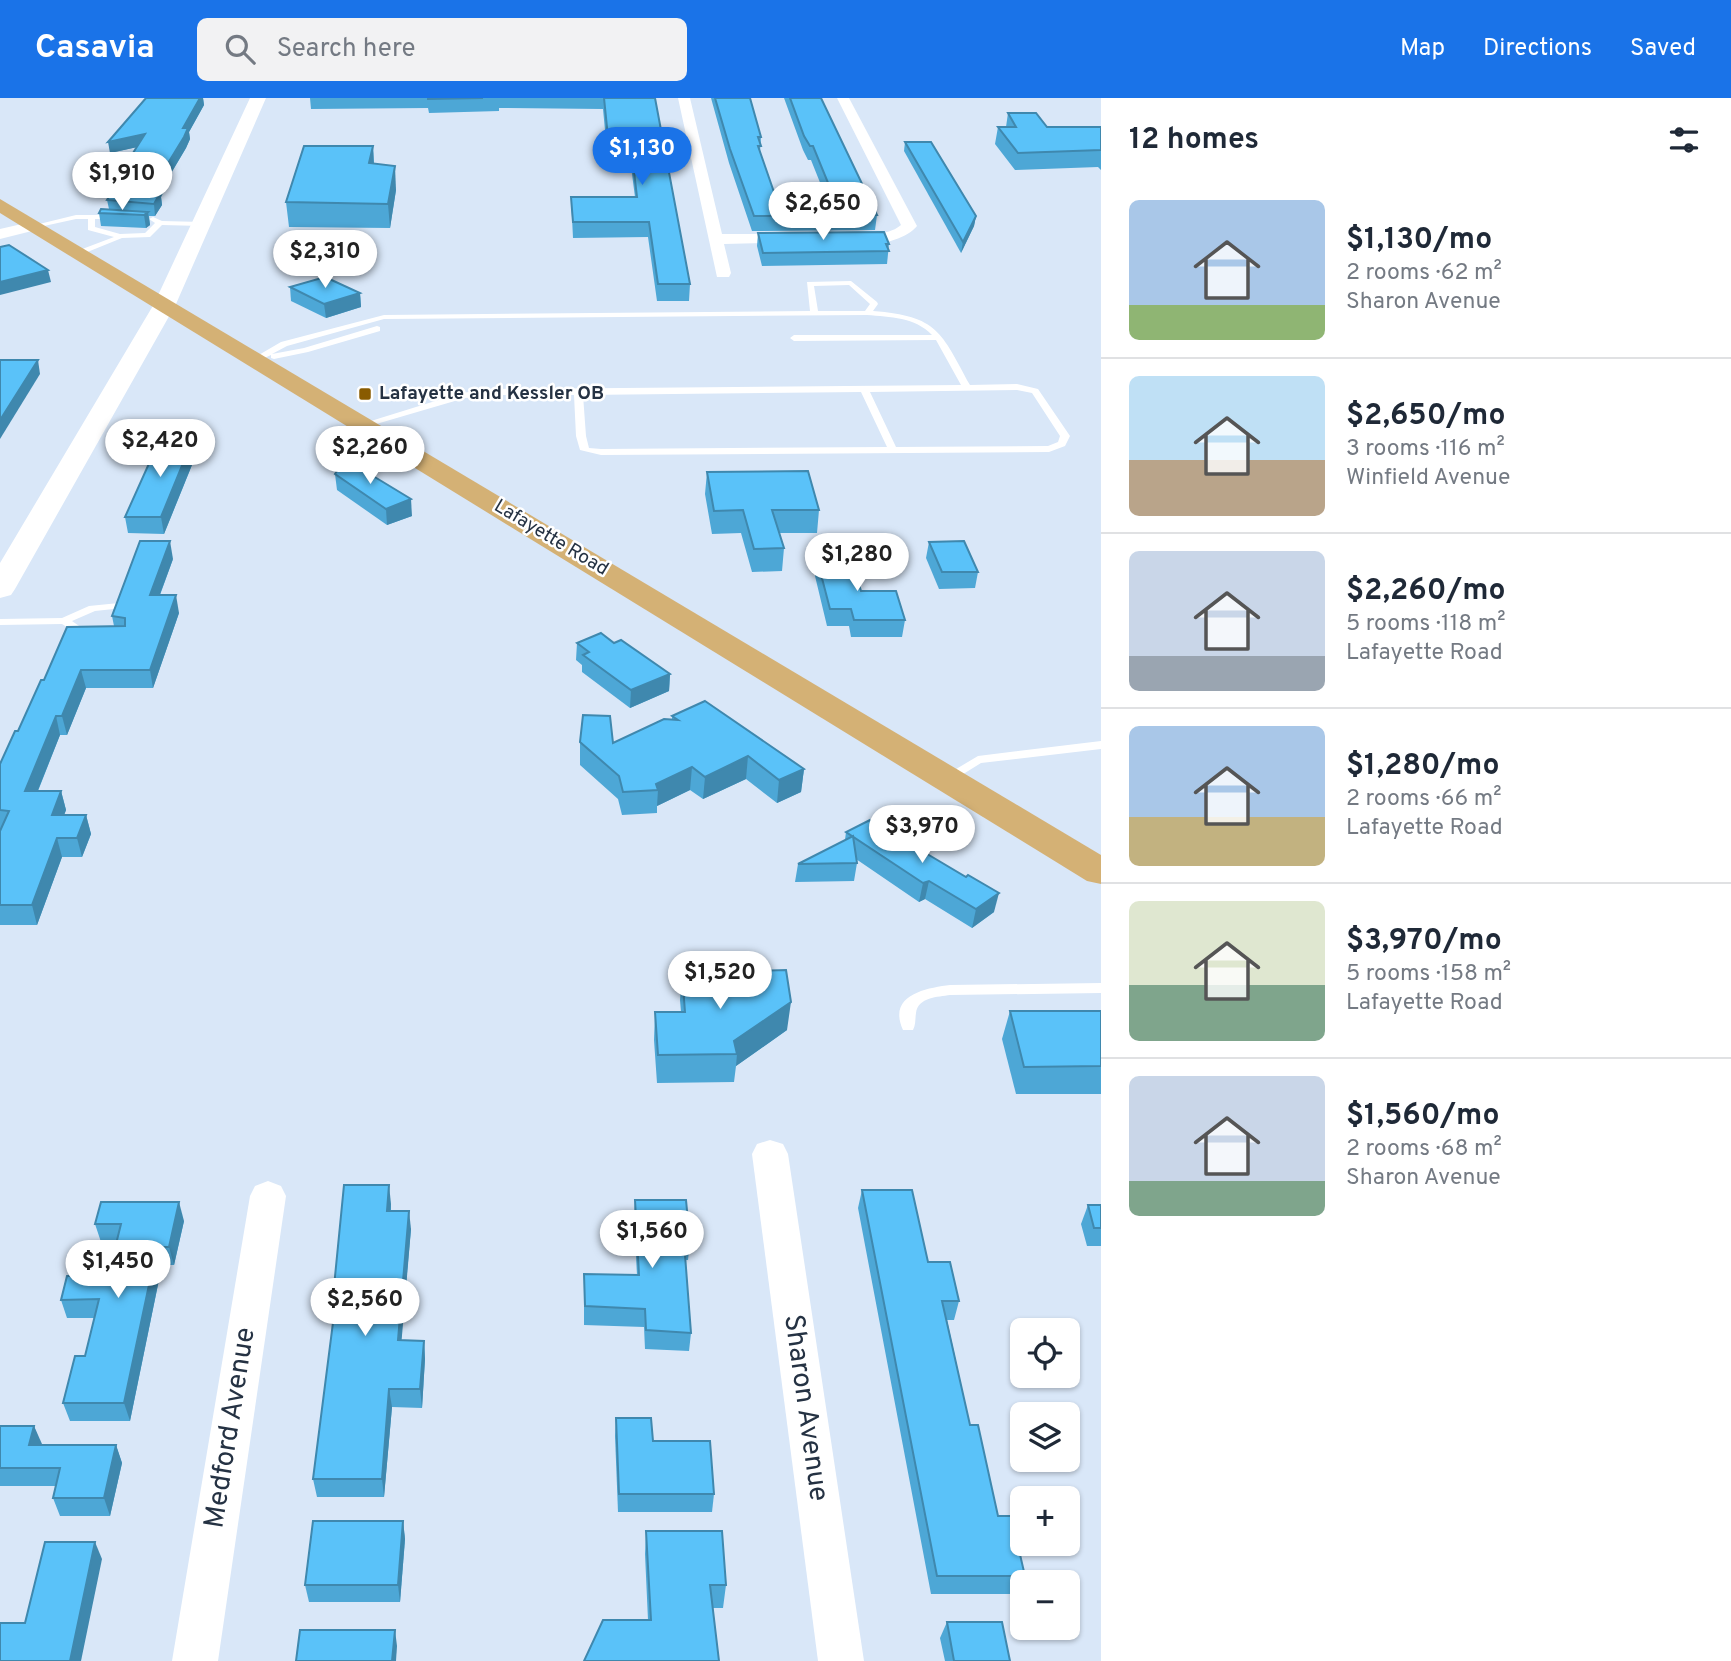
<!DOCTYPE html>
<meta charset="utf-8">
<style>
body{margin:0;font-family:Overpass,sans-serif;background:#f2f2f3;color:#1f2937;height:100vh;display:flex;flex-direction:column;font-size:26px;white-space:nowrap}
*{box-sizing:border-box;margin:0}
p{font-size:23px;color:#747a83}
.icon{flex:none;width:38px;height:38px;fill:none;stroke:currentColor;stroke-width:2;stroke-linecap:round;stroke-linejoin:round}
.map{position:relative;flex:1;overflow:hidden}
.sheet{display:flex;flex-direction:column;background:#fff;width:630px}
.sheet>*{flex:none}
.fabs{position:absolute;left:1010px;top:1220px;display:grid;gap:14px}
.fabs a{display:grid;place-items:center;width:70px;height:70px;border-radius:10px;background:#fff;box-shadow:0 2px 5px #0004;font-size:35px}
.price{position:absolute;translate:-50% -60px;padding:0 16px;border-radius:24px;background:#fff;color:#222;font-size:23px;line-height:46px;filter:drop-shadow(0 2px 4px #0008)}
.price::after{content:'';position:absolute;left:50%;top:42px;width:21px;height:16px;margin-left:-10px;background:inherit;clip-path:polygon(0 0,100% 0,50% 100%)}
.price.selected{background:#1a73e8;color:#fff}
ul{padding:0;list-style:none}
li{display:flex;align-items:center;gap:21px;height:175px;padding:0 28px}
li+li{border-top:2px solid #e0e1e3}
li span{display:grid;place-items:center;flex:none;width:196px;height:140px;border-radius:10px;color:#555}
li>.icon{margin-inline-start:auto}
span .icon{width:84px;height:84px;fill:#fffc;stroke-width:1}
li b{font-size:30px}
h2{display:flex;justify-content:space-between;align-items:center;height:84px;padding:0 28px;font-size:30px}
header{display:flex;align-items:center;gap:42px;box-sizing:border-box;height:98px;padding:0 35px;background:#1a73e8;color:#fff}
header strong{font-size:33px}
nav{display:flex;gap:38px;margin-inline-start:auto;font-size:24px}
.search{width:490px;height:63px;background:#f2f2f3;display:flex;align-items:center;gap:18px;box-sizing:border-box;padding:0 24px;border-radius:10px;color:#747a83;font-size:26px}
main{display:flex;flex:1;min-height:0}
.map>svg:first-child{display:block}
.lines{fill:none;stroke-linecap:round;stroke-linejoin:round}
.lane{fill:#fff;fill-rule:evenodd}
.street{fill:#fff;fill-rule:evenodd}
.secondary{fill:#fff;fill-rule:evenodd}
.primary{fill:#d4b175;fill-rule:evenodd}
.wall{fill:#4da7d6}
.shaded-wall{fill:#3f88ae}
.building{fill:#5ac2f9;stroke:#3f88ae;stroke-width:2}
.poi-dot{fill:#895b00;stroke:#fff;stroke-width:2.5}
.labels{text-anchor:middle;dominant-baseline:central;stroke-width:5;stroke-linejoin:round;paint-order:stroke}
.far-poi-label{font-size:19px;font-weight:bold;fill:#253243;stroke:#fff;text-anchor:start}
.far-street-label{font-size:19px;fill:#253243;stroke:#fff}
.near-street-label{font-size:28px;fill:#253243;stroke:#fff}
</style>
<header>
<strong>Casavia</strong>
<div class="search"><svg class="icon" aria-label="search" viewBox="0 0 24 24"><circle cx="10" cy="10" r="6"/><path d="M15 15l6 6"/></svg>Search here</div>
<nav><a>Map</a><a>Directions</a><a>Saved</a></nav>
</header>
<main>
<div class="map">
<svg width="1101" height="1563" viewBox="0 0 1101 1563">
<rect width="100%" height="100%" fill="#d9e7f8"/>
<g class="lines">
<g class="lane">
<polygon points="76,117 121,117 118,121 95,121 95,129 120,136 145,135 155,125 149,121 153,119 162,123 202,124 206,126 202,128 162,127 150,139 122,140 80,157 76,155 77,153 114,139 88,132 88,121 76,121 35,130 31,128"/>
<path d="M 851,183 L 877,204 L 878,206 L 873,213 C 938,218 941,234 970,287 L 1017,286 L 1038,291 L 1070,338 L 1065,348 L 1049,354 L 601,357 L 580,352 L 576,338 L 574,297 L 494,297 L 465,300 L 366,329 L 358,327 L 461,295 L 494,291 L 961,287 L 936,242 L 794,243 L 790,240 L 794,237 L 932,237 C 915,219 890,219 867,217 L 384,221 L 287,248 L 272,256 L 304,250 L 377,228 L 380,229 L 380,233 L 308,254 L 274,261 L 271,260 L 271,257 L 256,264 L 252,261 L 281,244 L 384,217 L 810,213 L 807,184 ZM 849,187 L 870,206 L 865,213 L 818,213 L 814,188 ZM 1017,292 L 1032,295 L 1060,338 L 1058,344 L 1048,348 L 896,349 L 870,294 ZM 861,294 L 887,349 L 601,351 L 589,350 L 586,338 L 583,297 Z"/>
<polygon points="119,505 125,508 123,510 95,513 72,523 92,537 92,541 88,542 62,526 0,527 0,521 62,520 89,508"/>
<polygon points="1101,643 1101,651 981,665 952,683 947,684 941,680 978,658"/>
<path d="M 1101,885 L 1101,895 L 950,897 C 938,899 918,899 916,915 C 915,921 916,926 913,932 L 903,932 C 887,897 926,890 950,887 Z"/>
</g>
<g class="street">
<polygon points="678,0 690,0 722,136 796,136 802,138 804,141 802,144 724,146 731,175 729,179 717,179"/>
<path d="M 837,0 L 849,0 L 917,128 C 904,145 853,155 837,140 C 852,127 881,144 901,127 Z"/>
<polygon points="35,123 43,128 40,131 0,141 0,131"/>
<polygon points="770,1042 783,1046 788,1056 864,1563 818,1563 752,1056 757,1046"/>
<polygon points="268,1083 281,1088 286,1098 218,1563 172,1563 250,1098 255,1088"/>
</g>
<polygon class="secondary" points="250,0 266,0 176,206 15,491 11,497 0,500 0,465 154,206"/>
<polygon class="primary" points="0,101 1101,757 1101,786 1087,783 0,115"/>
</g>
<g class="wall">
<polygon points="146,0 203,0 204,7 189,34 190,41 186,50 167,82 167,87 161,99 162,107 155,118 149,118 150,127 146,130 101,128 99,115 109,111 107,102 115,91 114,85 137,49 110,55"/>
<polygon points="310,0 655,0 690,186 689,203 657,203 648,139 573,140 571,99 635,99 629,53 607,53 603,11 499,10 499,13 429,15 428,10 311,11"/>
<polygon points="711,0 750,0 761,39 760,54 775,97 825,97 811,62 808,62 803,52 784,0 821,0 877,117 875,132 752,133 729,65"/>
<polygon points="1008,15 1047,29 1101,29 1101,72 1098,69 1015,72 995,46 998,29 1006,29"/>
<polygon points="905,44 976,118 974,128 961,155 904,53"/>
<polygon points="373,48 374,65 396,92 390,130 289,129 286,104"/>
<polygon points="758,135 889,146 887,166 762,168 757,148"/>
<polygon points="290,189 360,195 361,209 326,220 291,203"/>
<polygon points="193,341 196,357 164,436 128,435 125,419"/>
<polygon points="707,374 819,412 817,435 779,435 784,450 782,473 752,474 741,435 712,436 705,396"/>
<polygon points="335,376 412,418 387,427 337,392"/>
<polygon points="929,444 978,474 975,490 939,491 926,460"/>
<polygon points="173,461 160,497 179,515 153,590 86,590 67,637 60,637 38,693 61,693 66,712 64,717 86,717 91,736 82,759 62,759 37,827 0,827 0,666 18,633 44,582 114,528 112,518"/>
<polygon points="817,461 861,493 905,522 902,539 851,539 849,528 827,528 815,478"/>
<polygon points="577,545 614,545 670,576 669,593 630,610 582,574 582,567 576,562"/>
<polygon points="672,618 804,671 801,694 777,705 746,681 703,701 690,692 657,708 657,715 622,717 618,701 580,667 580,644 613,645 672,622"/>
<polygon points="846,734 994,814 972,830 925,801 919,804 856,761 857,765 854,783 795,784 798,766 845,742"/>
<polygon points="682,875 787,932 736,968 734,984 657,985 654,942 655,914 681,914 680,902"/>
<polygon points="1010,913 1101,913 1101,996 1016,996 1002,941"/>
<polygon points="862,1092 928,1164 959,1203 954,1222 947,1222 970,1327 998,1418 1025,1478 1017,1496 931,1496 858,1110"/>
<polygon points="635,1102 690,1144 688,1162 685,1162 691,1235 689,1253 645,1251 644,1229 584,1227 584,1176 637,1177 634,1121"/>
<polygon points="391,1106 391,1113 411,1131 401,1242 424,1243 425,1261 422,1310 392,1309 384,1399 317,1399 313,1381 334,1222 332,1209"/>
<polygon points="1088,1107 1101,1107 1101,1148 1087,1148 1081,1126"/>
<polygon points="184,1123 174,1167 162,1167 130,1323 70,1323 63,1305 85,1258 94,1220 67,1220 61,1202 108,1178 116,1144 101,1144 95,1126"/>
<polygon points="616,1320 653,1343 714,1396 712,1414 618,1414 615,1338"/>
<polygon points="0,1328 34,1328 41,1347 116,1347 122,1365 110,1418 60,1418 53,1400 56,1388 0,1388"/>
<polygon points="403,1423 405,1441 400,1504 309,1504 305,1487"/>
<polygon points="646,1433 726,1487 723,1510 713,1510 719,1563 648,1522 645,1456"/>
<polygon points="947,1524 1010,1563 945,1563 940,1540"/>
</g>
<g class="shaded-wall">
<polygon points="200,0 203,0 204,7 189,34 190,41 186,50 167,82 167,87 161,99 162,107 155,118 154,106 154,95 183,30"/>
<polygon points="145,36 147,47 110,55 108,44"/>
<polygon points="373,48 374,71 369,65"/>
<polygon points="395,68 396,92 390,130 388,106"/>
<polygon points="148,114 150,127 146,130 144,117"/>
<polygon points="976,118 974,128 961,155 963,144"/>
<polygon points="48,172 51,184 0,197 0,184"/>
<polygon points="360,195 361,209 326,220 324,206"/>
<polygon points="38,262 40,276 0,341 0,322"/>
<polygon points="193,341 196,357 164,436 161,419"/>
<polygon points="411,401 412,418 387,427 386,411"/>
<polygon points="170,443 173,461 153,515 150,497"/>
<polygon points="176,497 179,515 153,590 150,572"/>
<polygon points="81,572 86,590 67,637 62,618"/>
<polygon points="670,576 669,593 630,610 631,592"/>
<polygon points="56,618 60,637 30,712 25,693"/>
<polygon points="748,658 746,681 703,701 705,679"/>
<polygon points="692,669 690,692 657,708 658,692 656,686"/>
<polygon points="804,671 801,694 777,705 779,682"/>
<polygon points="61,693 66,712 57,736 52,717"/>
<polygon points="86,717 91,736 82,759 77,740"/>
<polygon points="57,740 62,759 37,827 32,807"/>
<polygon points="929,783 925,801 919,804 923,785"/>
<polygon points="999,795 994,814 972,830 976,811"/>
<polygon points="791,904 787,932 736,968 737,956 734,943"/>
<polygon points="389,1087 391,1106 389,1131 387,1113"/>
<polygon points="179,1104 184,1123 174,1167 169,1149"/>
<polygon points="409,1113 411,1131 400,1261 398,1242"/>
<polygon points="157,1149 162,1167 130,1323 124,1305"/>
<polygon points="424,1243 425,1261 422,1310 420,1291"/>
<polygon points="389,1291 392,1309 384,1399 382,1381"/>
<polygon points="34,1328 42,1346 37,1365 29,1347"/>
<polygon points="116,1347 122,1365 110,1418 104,1400"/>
<polygon points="403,1423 405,1441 400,1504 398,1487"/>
<polygon points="95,1444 102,1461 81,1563 70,1563"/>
<polygon points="395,1532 397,1548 396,1563 392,1563"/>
</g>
<g class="building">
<polygon points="146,0 200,0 183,30 188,30 184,39 162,75 165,75 154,95 160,95 154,106 107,102 118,85 114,85 145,36 108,44"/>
<polygon points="428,0 483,0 428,1"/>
<polygon points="604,0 655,0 690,186 658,186 649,124 573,124 571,99 637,99 630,39 608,39"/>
<polygon points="715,0 750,0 761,39 758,39 761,48 758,48 775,97 833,97 813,48 810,48 804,38 790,0 821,0 877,117 754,118 730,51"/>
<polygon points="1008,15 1036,15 1047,29 1101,29 1101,52 1018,55 998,29 1016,29"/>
<polygon points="905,44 931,44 976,118 963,144"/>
<polygon points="304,48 373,48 369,65 395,68 388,106 286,104"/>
<polygon points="101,111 148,114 144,117 99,115"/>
<polygon points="884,134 889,146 886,146 889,153 763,155 758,135"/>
<polygon points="9,147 48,172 0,184 0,149"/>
<polygon points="325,179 360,195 324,206 290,189"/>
<polygon points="0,262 38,262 0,322"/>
<polygon points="160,341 193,341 161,419 125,419"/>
<polygon points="345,361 411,401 386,411 335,376"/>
<polygon points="808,373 819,412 772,412 784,450 754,451 743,412 714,413 707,374"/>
<polygon points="140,443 170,443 150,497 176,497 150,572 81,572 62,618 56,618 25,693 61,693 52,717 86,717 77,740 57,740 32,807 0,807 0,733 9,713 0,712 0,666 15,633 18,633 41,582 44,582 67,529 125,528 125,520 112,518"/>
<polygon points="964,443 978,474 942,474 929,444"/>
<polygon points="817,461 851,461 861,493 896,493 905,522 854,522 851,511 830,511"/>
<polygon points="601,535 614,545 621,542 670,576 631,592 583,557 589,554 577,545"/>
<polygon points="705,603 804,671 779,682 748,658 705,679 692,669 656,686 658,692 623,694 619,678 580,644 583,617 610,618 613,645 664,621 678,622 672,618"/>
<polygon points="870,722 966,779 968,777 999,795 976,811 929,783 923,785 846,734"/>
<polygon points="853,738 857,765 798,766"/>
<polygon points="786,872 791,904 734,943 737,956 658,957 655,914 685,914 682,875"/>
<polygon points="1010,913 1101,913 1101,968 1024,969"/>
<polygon points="344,1087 389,1087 387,1113 409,1113 398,1242 424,1243 420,1291 389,1291 382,1381 313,1381 335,1209 332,1209"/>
<polygon points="862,1092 912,1092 928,1164 950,1164 959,1203 942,1203 970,1327 978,1327 998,1418 1011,1418 1025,1478 937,1478"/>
<polygon points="635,1102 686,1102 690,1144 684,1144 691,1235 646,1232 645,1211 585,1208 584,1176 639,1177"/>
<polygon points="101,1104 179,1104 169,1149 157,1149 124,1305 63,1305 75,1258 85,1258 99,1201 61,1202 67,1178 108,1178 121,1126 95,1126"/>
<polygon points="1088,1107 1101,1107 1101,1130 1094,1130"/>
<polygon points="616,1320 651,1320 653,1343 710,1343 714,1396 619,1396"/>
<polygon points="0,1328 34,1328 29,1347 116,1347 104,1400 53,1400 60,1370 0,1370"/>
<polygon points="313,1423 403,1423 398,1487 305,1487"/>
<polygon points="646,1433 722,1433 726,1487 710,1487 719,1563 584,1563 603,1522 651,1522"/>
<polygon points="45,1444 95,1444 70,1563 0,1563 0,1525 25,1525"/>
<polygon points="947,1524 1002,1524 1010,1563 954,1563"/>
<polygon points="300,1532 395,1532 392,1563 296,1563"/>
</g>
<rect class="poi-dot" x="358" y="289" width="14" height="14" rx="3.5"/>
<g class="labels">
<g class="far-poi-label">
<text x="379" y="296">Lafayette and Kessler OB</text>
</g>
<g class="far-street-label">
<text transform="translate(551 440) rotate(31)">Lafayette Road</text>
</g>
<g class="near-street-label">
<text transform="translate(805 1310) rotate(82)">Sharon Avenue</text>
<text transform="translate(231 1330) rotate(-81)">Medford Avenue</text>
</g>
</g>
</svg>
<div class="fabs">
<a><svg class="icon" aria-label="locate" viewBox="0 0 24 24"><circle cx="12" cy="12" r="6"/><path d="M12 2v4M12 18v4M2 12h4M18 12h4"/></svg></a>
<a><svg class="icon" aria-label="layers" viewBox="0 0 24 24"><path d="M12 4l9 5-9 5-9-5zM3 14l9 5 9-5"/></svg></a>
<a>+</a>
<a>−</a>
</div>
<b class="price selected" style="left:642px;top:89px">$1,130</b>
<b class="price" style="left:122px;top:114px">$1,910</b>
<b class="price" style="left:823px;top:144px">$2,650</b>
<b class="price" style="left:325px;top:192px">$2,310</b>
<b class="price" style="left:160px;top:381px">$2,420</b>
<b class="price" style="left:370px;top:388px">$2,260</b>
<b class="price" style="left:857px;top:495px">$1,280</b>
<b class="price" style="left:922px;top:767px">$3,970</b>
<b class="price" style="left:720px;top:913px">$1,520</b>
<b class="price" style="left:652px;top:1172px">$1,560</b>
<b class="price" style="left:118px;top:1202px">$1,450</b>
<b class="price" style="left:365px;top:1240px">$2,560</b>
</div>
<section class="sheet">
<h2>12 homes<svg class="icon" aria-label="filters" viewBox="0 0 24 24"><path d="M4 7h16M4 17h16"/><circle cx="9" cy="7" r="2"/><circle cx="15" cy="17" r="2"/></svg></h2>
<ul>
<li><span style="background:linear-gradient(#a9c7e8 75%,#8fb573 0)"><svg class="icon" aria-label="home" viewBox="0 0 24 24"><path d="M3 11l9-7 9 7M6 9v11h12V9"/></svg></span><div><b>$1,130/mo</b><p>2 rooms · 62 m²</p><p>Sharon Avenue</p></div></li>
<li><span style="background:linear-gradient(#bfe0f5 60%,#b9a48a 0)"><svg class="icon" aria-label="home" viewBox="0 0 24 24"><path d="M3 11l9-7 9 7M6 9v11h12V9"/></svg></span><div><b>$2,650/mo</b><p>3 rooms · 116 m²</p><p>Winfield Avenue</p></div></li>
<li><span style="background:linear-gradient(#c9d6e8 75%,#9aa5b1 0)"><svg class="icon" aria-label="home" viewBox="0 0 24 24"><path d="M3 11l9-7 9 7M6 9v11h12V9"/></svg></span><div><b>$2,260/mo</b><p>5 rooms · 118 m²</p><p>Lafayette Road</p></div></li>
<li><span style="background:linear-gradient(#a9c7e8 65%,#c2b280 0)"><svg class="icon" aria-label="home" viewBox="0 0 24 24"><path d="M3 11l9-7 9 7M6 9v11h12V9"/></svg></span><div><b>$1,280/mo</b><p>2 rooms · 66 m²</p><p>Lafayette Road</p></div></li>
<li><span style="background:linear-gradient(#dfe7d0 60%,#7fa58c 0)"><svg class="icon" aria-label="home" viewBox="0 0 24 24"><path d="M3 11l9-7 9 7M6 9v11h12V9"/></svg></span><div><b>$3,970/mo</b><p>5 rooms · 158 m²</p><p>Lafayette Road</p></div></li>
<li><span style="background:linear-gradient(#c9d6e8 75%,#7fa58c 0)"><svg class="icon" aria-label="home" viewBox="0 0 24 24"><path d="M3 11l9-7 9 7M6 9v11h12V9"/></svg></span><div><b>$1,560/mo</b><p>2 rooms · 68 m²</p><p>Sharon Avenue</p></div></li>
</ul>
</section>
</main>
